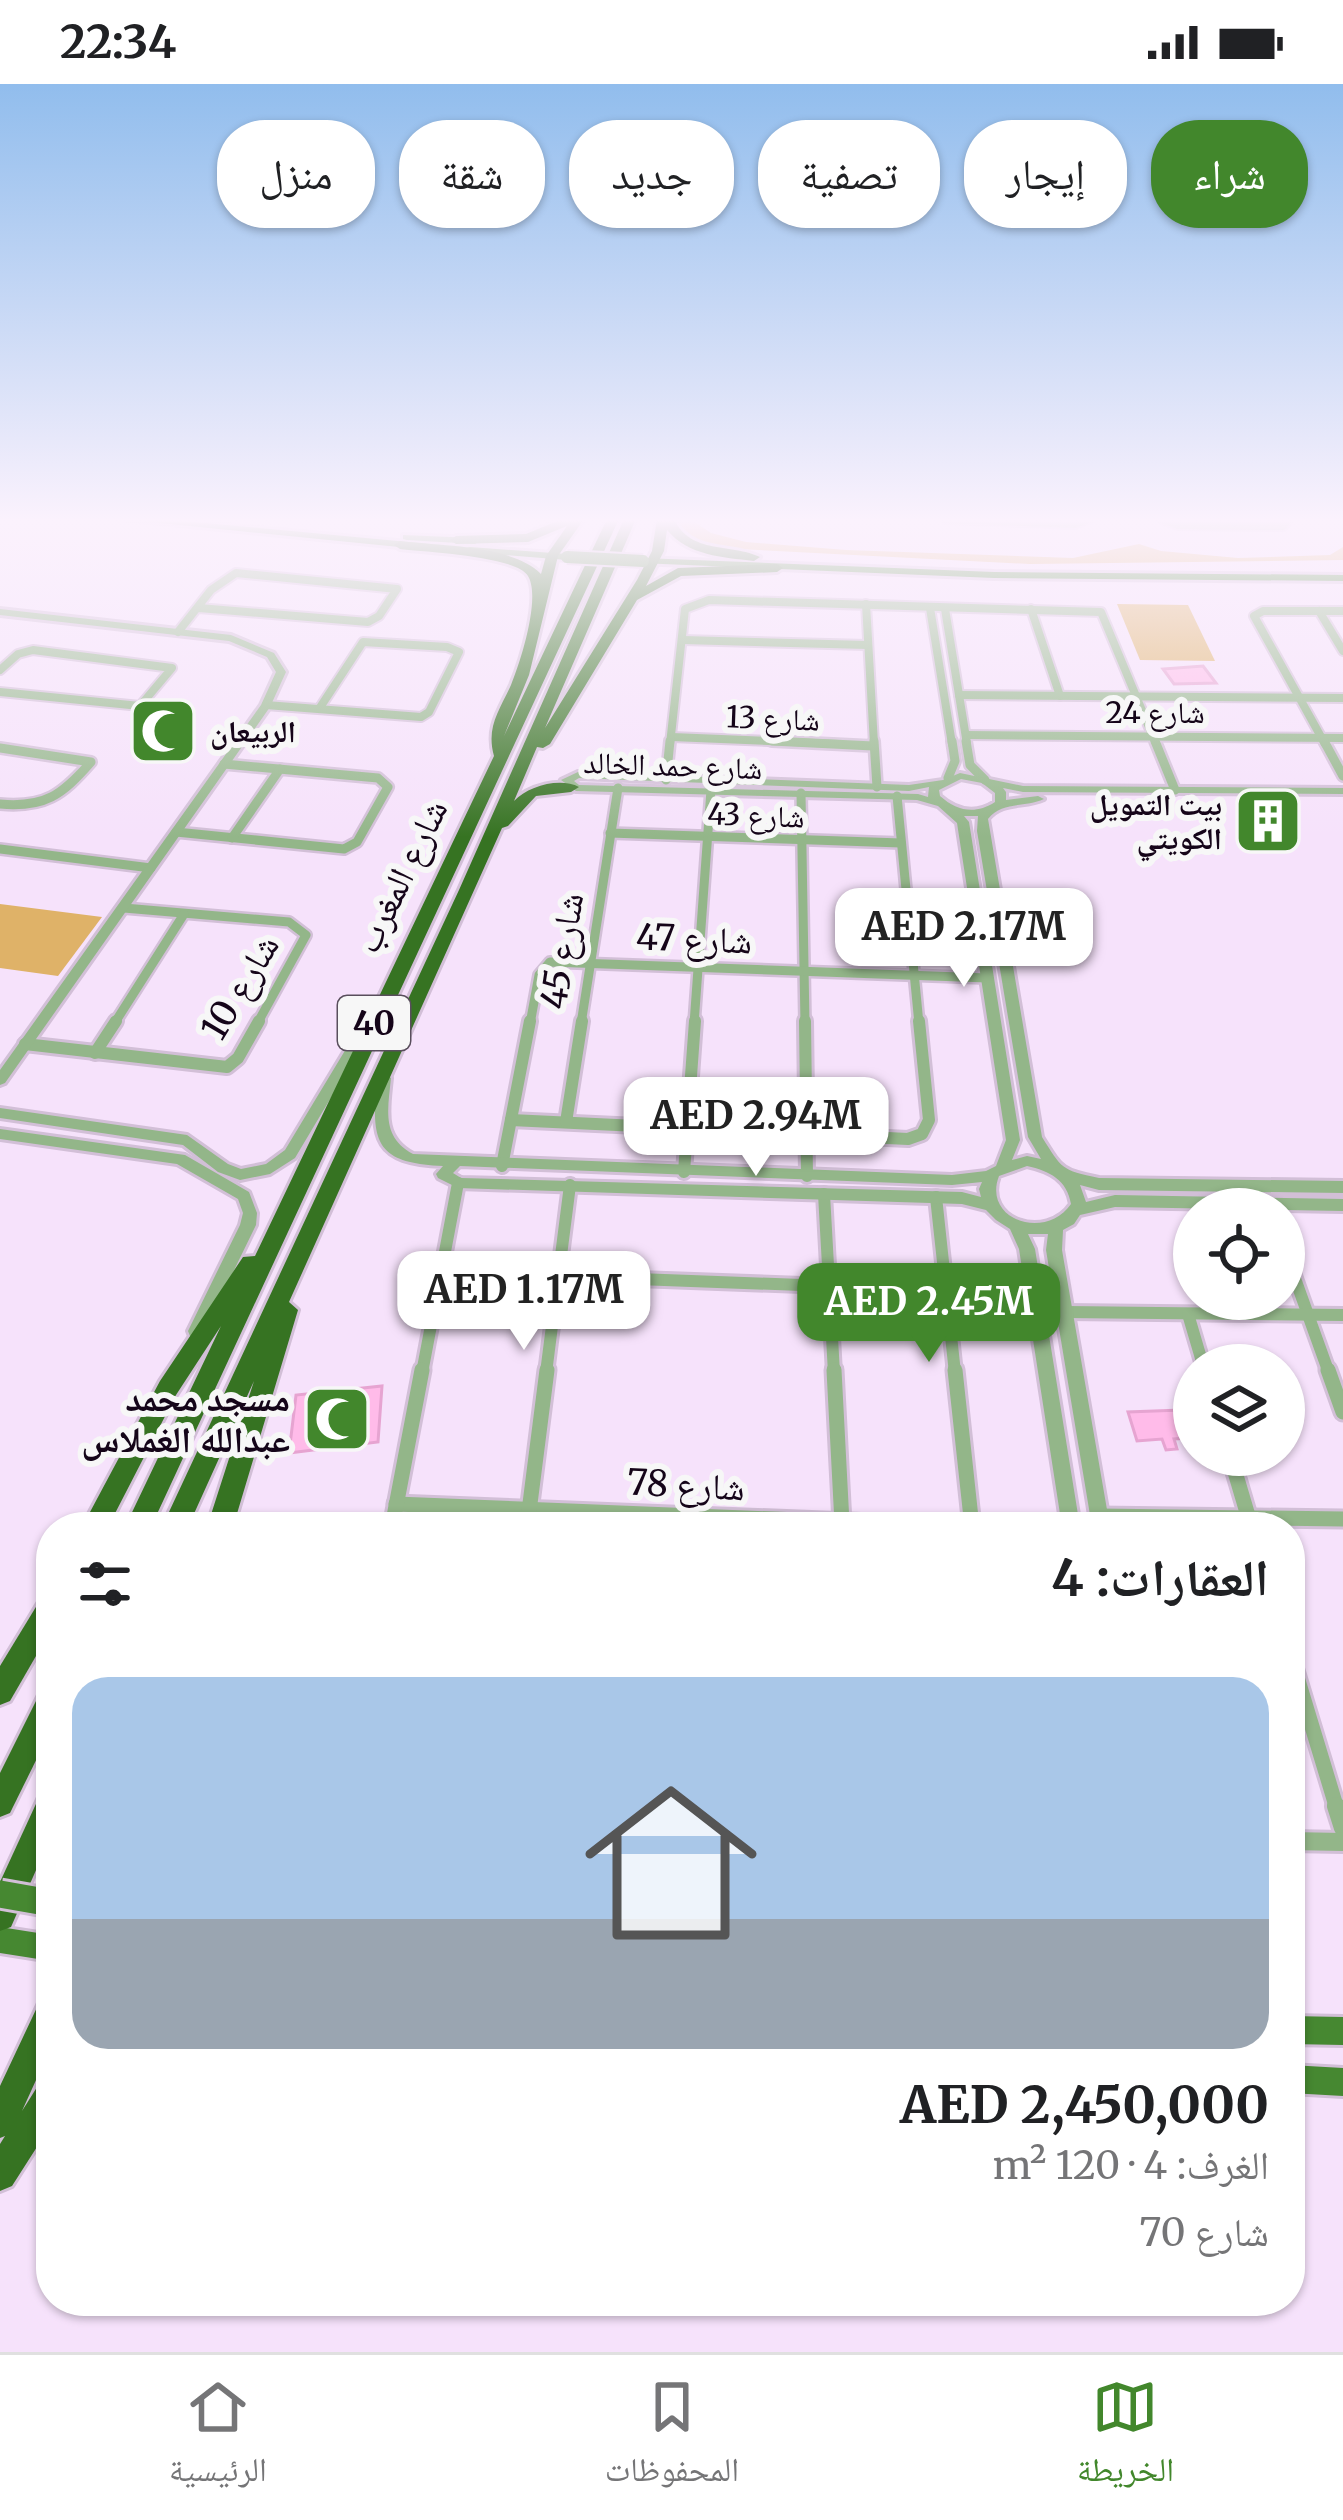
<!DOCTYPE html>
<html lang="ar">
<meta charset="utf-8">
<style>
body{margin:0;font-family:Merriweather,"Noto Naskh Arabic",serif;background:#f2f2f2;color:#202124;direction:rtl;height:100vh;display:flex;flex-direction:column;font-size:45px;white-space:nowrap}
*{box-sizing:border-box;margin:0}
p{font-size:39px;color:#757577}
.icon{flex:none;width:66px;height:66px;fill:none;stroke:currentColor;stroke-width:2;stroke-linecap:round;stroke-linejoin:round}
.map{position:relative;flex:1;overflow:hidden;direction:ltr}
.panel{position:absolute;left:36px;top:1428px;width:1269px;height:804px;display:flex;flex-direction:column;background:#fff;border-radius:48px;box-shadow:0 3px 9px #0004;direction:rtl}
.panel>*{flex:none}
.banner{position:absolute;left:36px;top:36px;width:1272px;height:108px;direction:rtl;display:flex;gap:24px}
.tools{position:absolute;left:1173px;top:1104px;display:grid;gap:24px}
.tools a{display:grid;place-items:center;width:132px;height:132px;border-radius:50%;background:#fff;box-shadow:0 3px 9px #0004;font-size:60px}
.price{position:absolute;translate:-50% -102px;padding:0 27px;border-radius:24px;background:#fff;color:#222;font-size:39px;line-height:78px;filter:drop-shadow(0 3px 6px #0008)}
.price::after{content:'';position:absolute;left:50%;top:72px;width:36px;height:27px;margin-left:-18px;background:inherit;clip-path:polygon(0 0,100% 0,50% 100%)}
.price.current{background:#42872c;color:#fff}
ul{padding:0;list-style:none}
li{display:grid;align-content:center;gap:24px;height:636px;padding:0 36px}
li+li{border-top:3px solid #e0e0e0}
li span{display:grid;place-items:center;height:372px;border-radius:36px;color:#555}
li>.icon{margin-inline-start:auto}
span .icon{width:216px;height:216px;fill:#fffc;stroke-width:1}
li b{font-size:51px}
h2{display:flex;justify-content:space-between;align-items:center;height:144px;padding:0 36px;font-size:51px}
.tag{padding:0 42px;border-radius:48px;background:#fff;box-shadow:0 3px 9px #0004;font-size:42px;line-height:108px}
.tag.current{background:#42872c;color:#fff}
.status{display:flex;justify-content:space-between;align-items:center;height:84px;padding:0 60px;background:#fff;direction:ltr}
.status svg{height:33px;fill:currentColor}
.tabs{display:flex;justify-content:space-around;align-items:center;height:168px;border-top:3px solid #e0e0e0;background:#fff;font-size:33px;color:#757577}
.tabs a{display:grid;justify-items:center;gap:6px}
.tabs .current{color:#42872c}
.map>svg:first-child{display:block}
.green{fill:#dfb268}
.building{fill:#ffbbe9;stroke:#e6a4d1;stroke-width:3}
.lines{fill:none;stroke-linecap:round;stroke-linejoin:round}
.minor-far4-casing{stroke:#d2bfd7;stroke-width:12}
.minor-far3-casing{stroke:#d2bfd7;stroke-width:14}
.minor-far2-casing{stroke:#d2bfd7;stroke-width:18}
.minor-far1-casing{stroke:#d2bfd7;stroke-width:21}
.minor-casing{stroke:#d2bfd7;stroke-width:24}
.tertiary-casing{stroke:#d2bfd7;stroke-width:6}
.primary-casing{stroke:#d2bfd7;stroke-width:6}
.motorway-casing{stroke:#d2bfd7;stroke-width:6}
.minor-far4{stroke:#93b689;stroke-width:8}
.minor-far3{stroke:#93b689;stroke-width:9}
.minor-far2{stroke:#93b689;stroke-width:12}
.minor-far1{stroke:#93b689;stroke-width:15}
.minor{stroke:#93b689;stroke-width:18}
.tertiary{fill:#93b689;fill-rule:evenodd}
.primary{fill:#468831;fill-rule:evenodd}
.motorway{fill:#367322;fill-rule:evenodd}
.primary-bridge-far1-casing{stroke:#d2bfd7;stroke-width:16;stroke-linecap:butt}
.primary-bridge-casing{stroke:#d2bfd7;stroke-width:33;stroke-linecap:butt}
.primary-bridge-far1{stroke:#468831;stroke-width:12}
.primary-bridge{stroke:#468831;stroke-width:27}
.labels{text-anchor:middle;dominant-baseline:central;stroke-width:12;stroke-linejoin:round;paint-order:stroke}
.far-street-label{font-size:30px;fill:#150519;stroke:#f7f7f7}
.far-poi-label{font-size:30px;font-weight:bold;fill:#150519;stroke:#f7f7f7;text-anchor:start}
.shield{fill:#f7f7f7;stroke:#594e5c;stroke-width:3}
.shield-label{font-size:33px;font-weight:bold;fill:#150519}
.street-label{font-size:36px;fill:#150519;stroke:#f7f7f7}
.poi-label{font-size:36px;font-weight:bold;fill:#150519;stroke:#f7f7f7;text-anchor:end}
</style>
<div class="status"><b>22:34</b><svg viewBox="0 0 49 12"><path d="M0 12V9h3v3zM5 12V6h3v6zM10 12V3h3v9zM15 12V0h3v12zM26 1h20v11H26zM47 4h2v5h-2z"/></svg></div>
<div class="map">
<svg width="1343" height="2268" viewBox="0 0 1343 2268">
<rect width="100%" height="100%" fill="#f6e2fb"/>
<g class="green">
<polygon points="674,435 690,435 711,449 746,458 846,466 1073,474 1139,460 1161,467 1238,474 1330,471 1343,463 1343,476 1030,480 719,464 678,453"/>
<polygon points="1117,520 1188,521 1215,577 1140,576"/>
<polygon points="0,820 102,833 58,892 0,884"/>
</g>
<g class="building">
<polygon points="1203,582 1216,599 1174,600 1163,585"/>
<polygon points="186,640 180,654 164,656 162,661 144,661 146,654 141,654 146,641"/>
<polygon points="382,1302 378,1358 289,1369 296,1311"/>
<polygon points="1181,1326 1191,1354 1174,1355 1177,1365 1166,1366 1162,1355 1137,1357 1128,1328"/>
</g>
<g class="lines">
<g class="minor-far4-casing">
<g id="minor-far4">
<polyline points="946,435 1075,440 1088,435"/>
<polyline points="1162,435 1178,441 1283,442 1289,435"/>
<polyline points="866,520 874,660"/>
<polyline points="930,524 952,660"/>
<polyline points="945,525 967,660"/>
<polyline points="1031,525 1060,612"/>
<polyline points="1319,527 1343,567"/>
<polyline points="178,548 211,506 236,489 397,505 379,532 368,538 199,524"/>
<polyline points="683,556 867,561"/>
<polyline points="0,586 18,570 33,566 172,584 140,622 0,608"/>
<polyline points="959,611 1343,614"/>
<polyline points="266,621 421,633 429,628 459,568 447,563 363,558 319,625"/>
<polyline points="966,651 1343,654"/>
<polyline points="672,653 839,660"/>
<polyline points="670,660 685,525 709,516 1101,528 1156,660"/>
<polyline points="1325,660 1254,532 1263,527 1343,527"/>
</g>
</g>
<g class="minor-far3-casing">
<g id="minor-far3">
<polyline points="772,657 873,662"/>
<polyline points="874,657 877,703"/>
<polyline points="966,657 970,681 985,696"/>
<polyline points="1155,657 1175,706"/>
<polyline points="1324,657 1343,692"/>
<path d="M 0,664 L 91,678 C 62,711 45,724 0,720"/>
<polyline points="948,694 955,677 952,657"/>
<polyline points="666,696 670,657"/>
<polyline points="801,709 805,940"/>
<polyline points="897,712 919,940"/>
<polyline points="176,748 344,765 357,758 388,703 378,694 224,680"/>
<polyline points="610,749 901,759"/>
<polyline points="232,754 280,685"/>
<polyline points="0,765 151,784"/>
<polyline points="124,824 289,838 306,851 257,940"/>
<polyline points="114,940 184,830"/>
<polyline points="530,940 539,891 550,878 987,894"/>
<polyline points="581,940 618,704"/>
<polyline points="694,940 711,706"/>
</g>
</g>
<g class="minor-far2-casing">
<g id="minor-far2">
<polyline points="805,937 807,1092"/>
<polyline points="25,960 227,983 238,974 259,937"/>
<polyline points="95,969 116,937"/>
<polyline points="511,1036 908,1055 922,1050 929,1036 919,937"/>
<polyline points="566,1038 582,937"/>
<polyline points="502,1082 530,937"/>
<polyline points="684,1088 695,937"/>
<polyline points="824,1110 834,1289"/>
<polyline points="936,1113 955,1289"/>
<polyline points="1284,1164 1329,1289"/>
<polyline points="558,1192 828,1202"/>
<polyline points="1066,1228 1343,1231"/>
<polyline points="1188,1230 1203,1281"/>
<polyline points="422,1289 458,1099"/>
<polyline points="546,1289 570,1101"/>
</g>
</g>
<g class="minor-far1-casing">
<g id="minor-far1">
<polyline points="834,1286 842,1439"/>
<polyline points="955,1286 972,1443"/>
<polyline points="1328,1286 1343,1328"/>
<polyline points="1230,1371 1251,1442"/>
<polyline points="396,1420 973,1443"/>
<polyline points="1099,1432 1343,1435"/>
<polyline points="392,1443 422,1286"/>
<polyline points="527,1443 547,1286"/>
<polyline points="1290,1570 1337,1725"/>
</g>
</g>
<g class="minor-casing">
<g id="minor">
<polyline points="1336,1722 1343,1744"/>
<polyline points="1290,1757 1343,1758"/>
</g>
</g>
<g class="tertiary-casing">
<g id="tertiary">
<polygon points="0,525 231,551 274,569 286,588 270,623 5,999 0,1001 0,986 261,621 276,588 267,573 229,557 0,531"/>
<path d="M 578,688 L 909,701 L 943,696 L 960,689 L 1023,702 L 1343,704 L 1343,710 L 1023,708 L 1003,704 L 1006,708 L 1006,716 L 1038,712 L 1044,715 C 1024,724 1002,717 988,735 L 1042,1053 C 1062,1085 1061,1086 1099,1094 L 1343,1097 L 1343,1109 L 1099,1106 L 1080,1101 L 1086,1118 L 1115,1111 L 1343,1115 L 1343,1127 L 1115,1123 L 1080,1131 L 1074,1140 L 1063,1146 L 1062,1166 L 1110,1443 L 1092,1443 L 1046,1166 L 1048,1150 L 1028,1150 L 1035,1165 L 1080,1443 L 1062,1443 L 1019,1165 L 1010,1145 L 996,1136 L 986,1126 L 962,1120 L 458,1104 L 438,1094 L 436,1090 L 443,1082 C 374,1079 371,1057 377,994 L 384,989 L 391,994 C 388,1025 381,1053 413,1070 L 952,1091 L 986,1087 L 996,1082 L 1006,1056 L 957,739 L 938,722 L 917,716 L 576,707 L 561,696 ZM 579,694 L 909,707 L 929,703 L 928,713 L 918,710 L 579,701 L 574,697 ZM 961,695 L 982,699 L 995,709 L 995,718 C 975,731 957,727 940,712 L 939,706 ZM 964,732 L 978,732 L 977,747 L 1028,1053 L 1041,1075 L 1027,1072 L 1012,1076 L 1020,1056 L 969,738 ZM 460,1082 L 952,1101 L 982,1098 L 979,1105 L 981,1113 L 962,1108 L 461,1094 L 453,1089 ZM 1027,1082 C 1050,1087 1067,1096 1071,1120 C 1046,1157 982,1136 999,1092 Z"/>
<polygon points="366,939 373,943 295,1074 270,1090 240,1096 218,1088 183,1061 0,1034 0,1024 187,1051 228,1080 241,1085 266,1080 285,1066 361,940"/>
<polygon points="0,1045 185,1071 249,1108 257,1129 256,1141 202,1252 196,1254 190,1252 188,1247 240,1141 243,1129 238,1115 177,1080 0,1055"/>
</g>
</g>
<g class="primary-casing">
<g id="primary">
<polygon points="120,435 163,435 419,459 424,462 419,465"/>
<polygon points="403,451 475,454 480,457 475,460 407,456 403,455"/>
<polygon points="470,463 567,470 572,473 567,476 466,468 466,464"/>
<polygon points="643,474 994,488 1343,491 1343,497 994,494 639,479 638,477"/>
<polygon points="0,1843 51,1851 51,1877 0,1869"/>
<polygon points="1290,1932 1343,1933 1343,1961 1290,1960"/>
<polygon points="1290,1981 1343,1984 1343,2012 1290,2009"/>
</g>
</g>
<g class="motorway-casing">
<g id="motorway">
<path d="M 562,435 L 584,435 L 558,472 L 529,591 L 504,652 L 607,435 L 619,435 L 151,1443 L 125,1443 L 221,1242 L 176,1311 L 108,1443 L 82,1443 L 160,1297 L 243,1173 L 255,1172 L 494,672 C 486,643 499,627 511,601 C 521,577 541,513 528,492 C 517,472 424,468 400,465 L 394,461 L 400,457 C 440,462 513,461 541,490 L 546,472 L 567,442 L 528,458 L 456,460 L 450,456 L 456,452 L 526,450 Z"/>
<path d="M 624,435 L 636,435 L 545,644 L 637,496 L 652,467 L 657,435 L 674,435 C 691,471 731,459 760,473 L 754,477 C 722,473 689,472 667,446 L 664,467 L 646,502 L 678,484 L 777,480 L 783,484 L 777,488 L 681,492 L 637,516 L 550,660 L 543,664 L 537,663 L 514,717 C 528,702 560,693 579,703 L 571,708 L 536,712 L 508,742 L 502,744 L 289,1218 L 298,1226 L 233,1443 L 207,1443 L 254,1297 L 188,1443 L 162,1443 L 459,806 Z"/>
<polygon points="51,1510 51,1546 10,1617 0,1621 0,1582 42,1513"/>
<polygon points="51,1603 51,1646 10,1729 0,1733 0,1689 41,1607"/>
<polygon points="51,1705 51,1752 11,1843 0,1847 0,1798 41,1709"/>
<polygon points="51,1912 51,1963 22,2027 39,2000 51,1996 51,2041 12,2102 0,2107 0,2060 5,2052 0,2054 0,2002 40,1917"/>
</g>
</g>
<use href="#minor-far4" class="minor-far4"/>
<use href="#minor-far3" class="minor-far3"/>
<use href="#minor-far2" class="minor-far2"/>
<use href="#minor-far1" class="minor-far1"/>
<use href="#minor" class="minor"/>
<use href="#tertiary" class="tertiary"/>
<use href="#primary" class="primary"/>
<use href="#motorway" class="motorway"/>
<g class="primary-bridge-far1-casing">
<polyline id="primary-bridge-far1" points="567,473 643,477"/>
</g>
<g class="primary-bridge-casing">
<polyline id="primary-bridge" points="0,1810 51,1819"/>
</g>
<use href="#primary-bridge-far1" class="primary-bridge-far1"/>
<use href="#primary-bridge" class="primary-bridge"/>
</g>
<linearGradient id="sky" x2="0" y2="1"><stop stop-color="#91bded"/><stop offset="0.58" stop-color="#fbf2fd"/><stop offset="1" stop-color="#fbf2fd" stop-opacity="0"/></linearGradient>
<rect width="1343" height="753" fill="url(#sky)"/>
<defs>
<g id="mosque-square" transform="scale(3.45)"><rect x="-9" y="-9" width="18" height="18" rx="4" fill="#42872c" stroke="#f7f7f7"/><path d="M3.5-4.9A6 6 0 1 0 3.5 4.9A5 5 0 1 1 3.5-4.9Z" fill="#fff"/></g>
<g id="building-square" transform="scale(3.45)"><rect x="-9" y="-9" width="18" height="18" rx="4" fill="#42872c" stroke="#f7f7f7"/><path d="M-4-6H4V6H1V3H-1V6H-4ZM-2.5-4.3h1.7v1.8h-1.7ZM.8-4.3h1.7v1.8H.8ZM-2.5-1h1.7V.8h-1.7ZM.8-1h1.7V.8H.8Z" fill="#fff"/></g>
</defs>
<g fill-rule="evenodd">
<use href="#mosque-square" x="163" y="647"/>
<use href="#building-square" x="1268" y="737"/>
<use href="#mosque-square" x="337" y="1335"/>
</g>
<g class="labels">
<g class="far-street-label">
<text x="1155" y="628">شارع 24</text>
<text transform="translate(773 634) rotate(2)">شارع 13</text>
<text transform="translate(673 681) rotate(2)">شارع حمد الخالد</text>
<text transform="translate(756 731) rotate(2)">شارع 43</text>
</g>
<g class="far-poi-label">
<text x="210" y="647">الربيعان</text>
<text x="1222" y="720" text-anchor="end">بيت التمويل<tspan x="1222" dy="34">الكويتي</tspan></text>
</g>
<rect class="shield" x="338" y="912" width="72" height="54" rx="9"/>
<g class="shield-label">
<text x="374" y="939">40</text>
</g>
<g class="street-label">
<text transform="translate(401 792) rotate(-64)">شارع المغرب</text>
<text transform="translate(694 855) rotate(2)">شارع 47</text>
<text transform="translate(562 867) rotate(-81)">شارع 45</text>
<text transform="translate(240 903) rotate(-59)">شارع 10</text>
<text transform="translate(686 1401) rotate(3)">شارع 78</text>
</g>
<g class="poi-label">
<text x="290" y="1314">مسجد محمد<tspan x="290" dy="41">عبدالله الغملاس</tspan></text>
</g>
</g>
</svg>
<div class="tools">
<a><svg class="icon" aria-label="locate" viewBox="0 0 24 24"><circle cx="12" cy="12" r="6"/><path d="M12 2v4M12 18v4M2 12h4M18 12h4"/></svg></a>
<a><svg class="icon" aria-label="layers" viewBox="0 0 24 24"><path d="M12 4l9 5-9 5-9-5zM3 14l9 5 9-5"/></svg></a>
</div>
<b class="price" style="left:964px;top:906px">AED 2.17M</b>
<b class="price" style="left:756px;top:1095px">AED 2.94M</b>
<b class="price" style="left:524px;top:1269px">AED 1.17M</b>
<b class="price current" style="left:929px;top:1281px">AED 2.45M</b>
<div class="banner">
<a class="tag current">شراء</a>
<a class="tag">إيجار</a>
<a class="tag">تصفية</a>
<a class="tag">جديد</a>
<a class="tag">شقة</a>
<a class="tag">منزل</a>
</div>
<section class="panel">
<h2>العقارات: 4<svg class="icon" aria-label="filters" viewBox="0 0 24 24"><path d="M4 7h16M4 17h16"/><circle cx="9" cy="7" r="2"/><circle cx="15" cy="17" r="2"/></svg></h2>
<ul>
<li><span style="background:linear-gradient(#a9c7e8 65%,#9aa5b1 0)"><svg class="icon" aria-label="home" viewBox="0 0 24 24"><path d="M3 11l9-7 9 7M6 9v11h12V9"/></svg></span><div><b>AED 2,450,000</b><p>الغرف: 4 · 120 m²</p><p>شارع 70</p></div></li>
</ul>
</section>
</div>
<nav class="tabs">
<a class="current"><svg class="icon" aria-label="map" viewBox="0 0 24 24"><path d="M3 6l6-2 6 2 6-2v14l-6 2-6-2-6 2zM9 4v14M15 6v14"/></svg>الخريطة</a>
<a><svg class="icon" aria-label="saved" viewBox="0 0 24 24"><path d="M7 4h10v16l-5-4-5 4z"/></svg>المحفوظات</a>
<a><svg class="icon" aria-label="home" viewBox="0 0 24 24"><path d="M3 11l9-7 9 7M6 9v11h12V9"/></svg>الرئيسية</a>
</nav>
